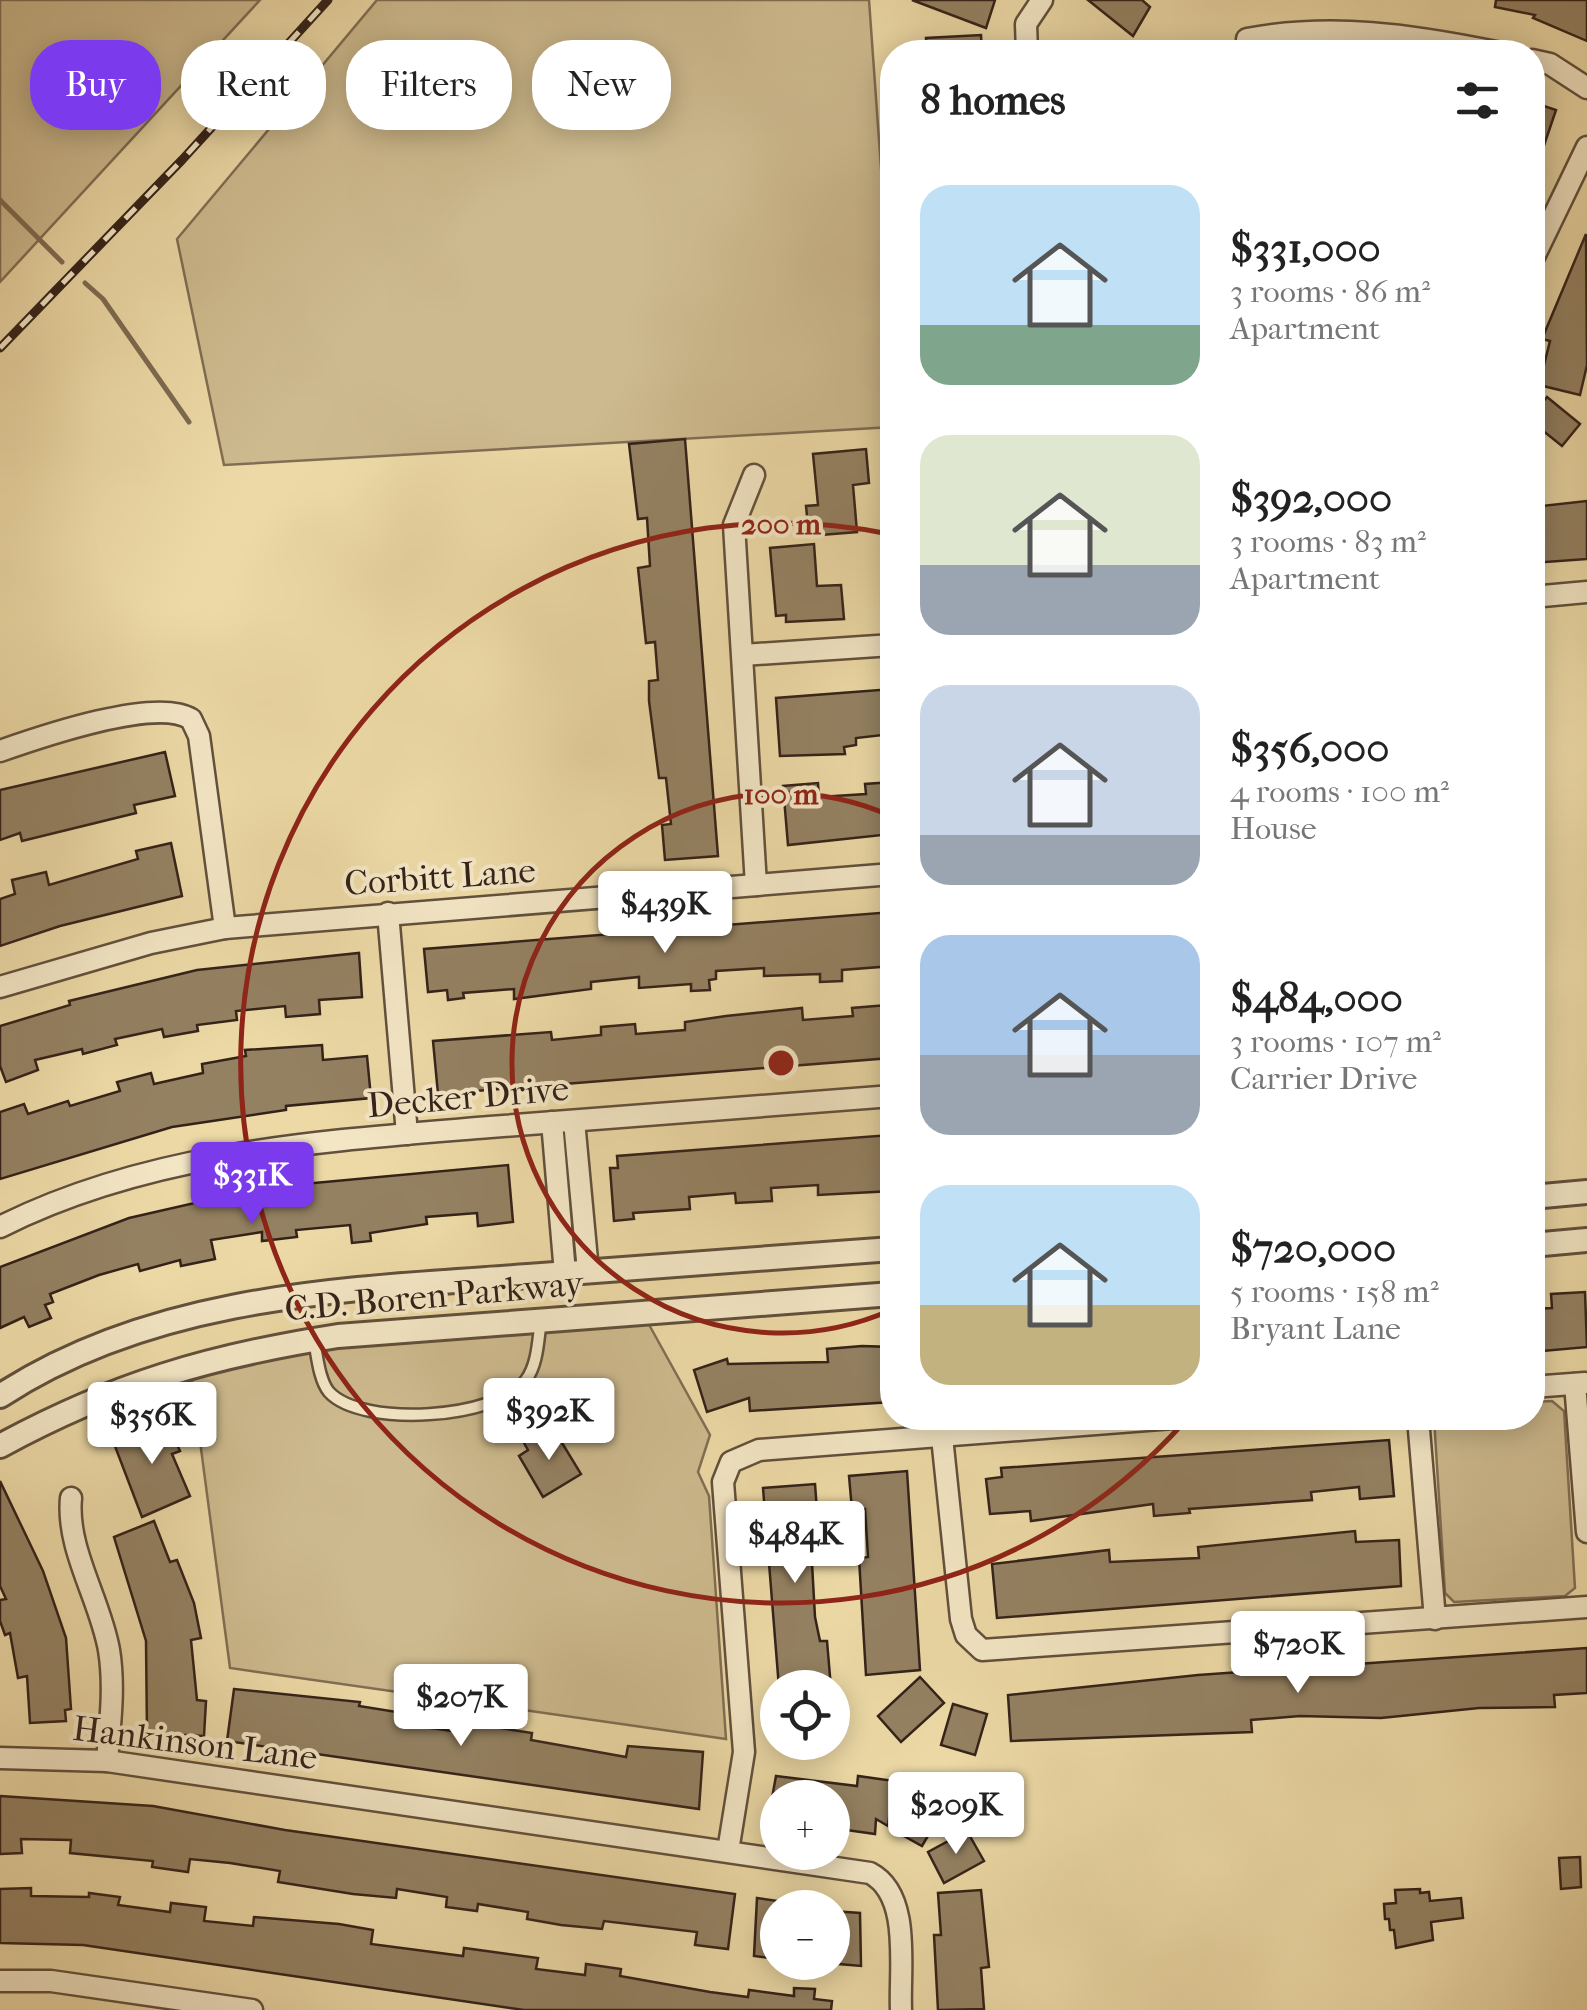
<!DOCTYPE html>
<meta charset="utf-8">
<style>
body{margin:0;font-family:"IM FELL French Canon",serif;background:#f2f2f2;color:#222;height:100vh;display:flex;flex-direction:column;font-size:38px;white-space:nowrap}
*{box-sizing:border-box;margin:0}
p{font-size:32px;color:#767676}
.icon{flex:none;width:55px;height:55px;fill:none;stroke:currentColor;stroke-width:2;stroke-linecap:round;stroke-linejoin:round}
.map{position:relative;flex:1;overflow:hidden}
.details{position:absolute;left:880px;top:40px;width:665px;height:1390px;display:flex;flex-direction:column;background:#fff;border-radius:40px;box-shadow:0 5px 25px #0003}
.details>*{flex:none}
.hud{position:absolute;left:30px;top:40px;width:700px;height:90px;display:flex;gap:20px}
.fabs{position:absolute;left:760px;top:1670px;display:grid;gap:20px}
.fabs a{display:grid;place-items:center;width:90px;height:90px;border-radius:50%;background:#fff;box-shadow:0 5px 25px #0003;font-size:50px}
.price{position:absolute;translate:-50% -85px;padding:0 22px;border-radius:10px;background:#fff;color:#222;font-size:32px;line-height:65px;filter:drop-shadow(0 2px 5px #0008)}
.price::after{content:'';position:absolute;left:50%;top:60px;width:30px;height:22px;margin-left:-15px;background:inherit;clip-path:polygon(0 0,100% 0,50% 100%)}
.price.on{background:#7c3aed;color:#fff}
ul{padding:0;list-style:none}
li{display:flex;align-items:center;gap:30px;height:250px;padding:0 40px}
li span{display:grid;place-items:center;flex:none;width:280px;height:200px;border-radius:30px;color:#555}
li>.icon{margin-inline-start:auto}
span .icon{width:120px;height:120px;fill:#fffc;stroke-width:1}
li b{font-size:42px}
h2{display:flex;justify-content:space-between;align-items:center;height:120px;padding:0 40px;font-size:42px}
.chip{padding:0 35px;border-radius:40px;background:#fff;box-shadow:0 5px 25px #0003;font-size:35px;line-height:90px}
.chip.on{background:#7c3aed;color:#fff}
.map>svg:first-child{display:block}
.green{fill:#cdba8e;stroke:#806e54;stroke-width:2.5}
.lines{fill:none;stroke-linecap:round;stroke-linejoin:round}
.stream{stroke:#7d6b51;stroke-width:5}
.building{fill:#948162;stroke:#342219;stroke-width:2.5}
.service-casing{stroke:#62503c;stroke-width:15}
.minor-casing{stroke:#62503c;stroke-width:25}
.tertiary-casing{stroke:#62503c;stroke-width:28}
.service{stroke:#f3e6c5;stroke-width:10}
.minor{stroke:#f3e6c5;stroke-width:20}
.tertiary{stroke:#f3e6c5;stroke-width:22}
.rail-casing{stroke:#342219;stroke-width:9}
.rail{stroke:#f3e6c5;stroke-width:5;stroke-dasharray:15;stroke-linecap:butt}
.ring{fill:none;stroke:#8f2418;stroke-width:5}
.labels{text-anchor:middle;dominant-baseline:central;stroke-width:8;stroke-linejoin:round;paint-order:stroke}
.street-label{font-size:35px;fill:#342219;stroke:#f3e6c5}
.centre{fill:#8f2418;stroke:#f3e6c5;stroke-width:5}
.ring-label{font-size:30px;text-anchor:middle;font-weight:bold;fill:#8f2418;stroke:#f3e6c5;stroke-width:8;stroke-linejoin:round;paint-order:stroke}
</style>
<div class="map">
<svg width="1587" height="2010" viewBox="0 0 1587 2010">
<rect width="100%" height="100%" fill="#ecd9a6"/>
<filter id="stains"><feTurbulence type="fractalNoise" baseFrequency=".002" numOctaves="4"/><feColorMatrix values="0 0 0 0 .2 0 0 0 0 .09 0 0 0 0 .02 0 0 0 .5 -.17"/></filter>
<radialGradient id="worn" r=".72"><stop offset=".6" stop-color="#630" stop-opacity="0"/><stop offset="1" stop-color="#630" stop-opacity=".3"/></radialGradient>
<g class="green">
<polygon points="0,0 260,0 0,282"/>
<polygon points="377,0 869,0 892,322 892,427 224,465 177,239"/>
<polygon points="647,1321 710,1435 698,1472 709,1496 726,1739 230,1668 191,1373 278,1353"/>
<polygon points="1552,1401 1564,1411 1575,1588 1565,1596 1454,1602 1445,1593 1434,1418 1532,1418 1533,1402"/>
</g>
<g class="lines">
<g class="stream">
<polyline points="0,200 62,262"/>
<polyline points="85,283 103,299 189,422"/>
</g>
</g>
<g class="building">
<polygon points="912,0 995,0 986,28"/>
<polygon points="1088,0 1142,0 1150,7 1133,36"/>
<polygon points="1496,0 1587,0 1587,41 1533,18 1535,15 1495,7"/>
<polygon points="981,35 982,52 927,52 926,38"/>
<polygon points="1532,102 1556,110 1535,172 1532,172"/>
<polygon points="1586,234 1587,365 1580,395 1539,385 1550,341 1542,339"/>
<polygon points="1547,397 1580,424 1562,446 1532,422 1532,415"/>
<polygon points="685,439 718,856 665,860 662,825 671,824 666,778 659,778 649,701 649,681 658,680 655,642 646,643 638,568 650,566 647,518 638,519 629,444"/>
<polygon points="866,449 869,483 853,485 857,532 809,536 806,506 818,505 813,454"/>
<polygon points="1587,501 1587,559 1532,563 1532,507"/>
<polygon points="814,544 817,586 841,585 844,619 786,622 786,615 776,616 770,548"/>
<polygon points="892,689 892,734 856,738 856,745 844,747 845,754 780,756 776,698"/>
<polygon points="165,752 175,796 134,805 136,813 22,841 20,833 0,840 0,790"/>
<polygon points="892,782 892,834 788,845 783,786 818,783 819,797 866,794 865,784"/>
<polygon points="171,843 182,896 60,926 0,946 0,899 15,894 12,880 46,872 49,885 138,859 136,851"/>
<polygon points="892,912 892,966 842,970 842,981 820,982 820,974 764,976 764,968 716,971 716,979 709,980 710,990 691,991 691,984 639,988 639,977 591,982 591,989 514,999 514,989 463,993 464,998 448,1000 447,990 428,992 424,949"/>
<polygon points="359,953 362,997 319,1000 320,1014 286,1017 285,1006 236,1011 237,1020 197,1025 198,1031 164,1037 162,1029 115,1039 117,1045 83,1054 82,1049 35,1060 38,1070 6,1082 0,1066 0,1026 70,1005 69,1001 197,970"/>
<polygon points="887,1005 890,1058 438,1094 433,1041 551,1032 552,1040 601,1035 601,1027 635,1024 636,1034 685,1030 685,1022 726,1016 802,1008 803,1020 853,1016 852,1008"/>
<polygon points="322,1045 323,1060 367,1056 371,1098 286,1106 286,1110 172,1127 0,1179 0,1112 24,1104 28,1114 68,1101 70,1106 120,1091 117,1082 151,1073 154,1084 203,1073 202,1064 246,1056 245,1050"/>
<polygon points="890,1135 892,1191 818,1195 818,1185 771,1188 772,1201 736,1203 735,1193 689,1197 690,1209 633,1213 634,1219 614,1221 610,1168 618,1168 617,1156"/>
<polygon points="508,1165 513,1222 478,1226 477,1213 426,1217 427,1224 370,1233 371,1241 352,1243 350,1225 296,1230 297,1237 262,1241 262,1232 211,1240 215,1259 181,1266 180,1260 140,1271 138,1264 99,1275 50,1294 53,1302 45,1305 51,1318 29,1327 24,1317 0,1328 0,1267 129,1218 260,1188"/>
<polygon points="1585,1292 1587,1347 1532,1352 1532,1309 1552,1308 1551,1294"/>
<polygon points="862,1346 892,1347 892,1402 750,1411 749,1398 707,1412 694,1370 727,1359 728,1364 828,1362 827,1349"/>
<polygon points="166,1419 180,1451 172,1454 190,1496 142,1517 113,1441"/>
<polygon points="541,1432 545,1439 556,1433 581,1474 543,1497 519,1456 528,1450 524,1443"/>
<polygon points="1389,1440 1394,1496 1360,1499 1359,1487 1311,1492 1312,1500 1189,1509 1190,1513 1154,1516 1153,1504 1031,1521 1030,1511 990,1514 986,1479 1002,1477 1001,1468"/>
<polygon points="907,1471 920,1670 866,1675 859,1558 868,1557 865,1509 852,1510 849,1476"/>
<polygon points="0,1481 43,1571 66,1638 71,1709 65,1710 66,1721 30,1723 27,1676 18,1678 10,1633 5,1635 0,1621 0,1600 6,1599 0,1586"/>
<polygon points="815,1484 821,1563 812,1563 815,1617 820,1641 827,1641 831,1688 779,1688 763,1488"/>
<polygon points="154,1521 170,1562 177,1560 194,1603 201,1638 191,1640 197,1700 206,1701 204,1736 147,1733 146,1641 114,1537"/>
<polygon points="1355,1531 1356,1542 1399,1540 1401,1586 997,1618 992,1564 1109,1550 1110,1562 1199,1558 1198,1547"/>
<polygon points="1587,1648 1587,1693 1554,1695 1555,1707 1479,1708 1381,1718 1300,1716 1251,1720 1252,1732 1011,1741 1008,1695 1198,1675"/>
<polygon points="920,1677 944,1703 901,1742 878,1716"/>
<polygon points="234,1689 360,1702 359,1706 403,1713 402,1724 453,1731 455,1717 489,1721 488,1726 532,1733 531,1740 626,1757 628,1746 703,1752 699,1809 227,1741"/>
<polygon points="953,1704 987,1714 975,1755 941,1745"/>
<polygon points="776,1776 857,1786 858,1776 894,1781 888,1826 876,1819 875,1834 832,1828 832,1798 772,1798"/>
<polygon points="919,1790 946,1805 922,1846 895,1831"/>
<polygon points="0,1796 153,1806 285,1830 735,1894 728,1949 695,1945 697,1932 604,1921 602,1929 561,1925 527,1919 528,1912 478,1904 477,1911 446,1907 447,1897 397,1889 396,1898 353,1894 278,1882 280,1871 230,1863 190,1859 188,1872 152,1867 153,1861 70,1853 71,1840 21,1839 22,1853 0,1854"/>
<polygon points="967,1831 984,1861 944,1883 928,1852"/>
<polygon points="1580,1857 1581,1887 1561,1889 1559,1858"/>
<polygon points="31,1888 31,1896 89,1897 89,1893 120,1897 118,1905 170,1912 171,1903 206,1907 204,1921 253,1926 254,1917 339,1924 373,1930 371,1944 463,1956 464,1948 538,1958 536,1969 585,1975 586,1964 621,1969 620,1976 710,1992 748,1997 749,1990 794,1996 794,1988 815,1989 814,1999 832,2001 831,2010 524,2010 83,1945 0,1943 0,1889"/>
<polygon points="1420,1889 1420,1893 1429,1892 1430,1901 1461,1898 1463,1918 1431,1922 1433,1940 1396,1948 1394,1930 1390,1930 1389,1919 1385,1919 1384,1904 1396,1903 1395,1890"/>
<polygon points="981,1890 989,1967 981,1968 984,2009 938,2010 934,1935 941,1935 938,1893"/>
<polygon points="757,1898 778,1901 778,1959 754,1956"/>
<polygon points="832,1911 860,1913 861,1966 839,1964 840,1953 832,1952"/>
</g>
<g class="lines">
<g class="service-casing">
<path id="service" d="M 314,1340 C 317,1355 319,1380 329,1392 C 362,1428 498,1419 526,1380 C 538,1364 538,1339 541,1320"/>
</g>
<g class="minor-casing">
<g id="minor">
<polyline points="1027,52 1026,24 1042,0"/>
<path d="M 1247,52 L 1247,39 C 1332,23 1412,35 1496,52"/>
<polyline points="1532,60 1550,64 1587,88"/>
<polyline points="1532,261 1587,147"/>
<polyline points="754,475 734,525 756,885"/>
<polyline points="1532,597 1587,592"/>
<polyline points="743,655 892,645"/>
<path d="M 0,751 C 40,737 156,697 191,719 L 199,736 L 225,928"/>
<polyline points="388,913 407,1134"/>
<polyline points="0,987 151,943 225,928 892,874"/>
<polyline points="574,1121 588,1271"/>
<polyline points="552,1122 565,1273"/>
<path d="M 0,1227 C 151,1151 324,1141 490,1127 C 624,1117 758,1107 892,1096"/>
<polyline points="1575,1384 1587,1532"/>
<polyline points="1532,1387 1585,1383"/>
<polyline points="949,1418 942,1437 961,1619 966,1635 982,1650 1587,1607"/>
<polyline points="1418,1418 1435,1619"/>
<path d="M 71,1498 C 66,1549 100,1599 109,1650 C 115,1687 110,1724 107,1761"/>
<path d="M 0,1758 L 107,1761 L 870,1873 C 912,1895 899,1969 901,2010"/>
<polyline points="728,1851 744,1752 723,1482 731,1462 759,1450 1173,1418"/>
<polyline points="0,1981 51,1981 252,2010"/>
</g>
</g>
<g class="tertiary-casing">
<g id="tertiary">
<polyline points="1532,1197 1587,1192"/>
<polyline points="1532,1245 1587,1240"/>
<path d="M 0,1396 C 156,1294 349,1289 528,1276 C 650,1267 771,1258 892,1249"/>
<path d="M 0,1446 C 114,1384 210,1356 338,1336 L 892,1294"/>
</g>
</g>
<use href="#service" class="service"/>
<use href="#minor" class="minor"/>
<use href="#tertiary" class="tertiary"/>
<g class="rail-casing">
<polyline id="rail" points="0,348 182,160 328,0"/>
</g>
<use href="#rail" class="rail"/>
</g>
<g class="ring">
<path d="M891 1310A270 270 0 1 1 891 816"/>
<path d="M1185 1421A540 540 0 1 1 889 534"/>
</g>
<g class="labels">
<g class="street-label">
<text transform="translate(440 877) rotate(-4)">Corbitt Lane</text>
<text transform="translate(468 1097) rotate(-5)">Decker Drive</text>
<text transform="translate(434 1296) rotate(-5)">C.D. Boren Parkway</text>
<text transform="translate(195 1743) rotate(7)">Hankinson Lane</text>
</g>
</g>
<circle cx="781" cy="1063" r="15" class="centre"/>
<g class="ring-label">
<text x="781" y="534">200 m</text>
<text x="781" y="804">100 m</text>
</g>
<rect width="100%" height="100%" filter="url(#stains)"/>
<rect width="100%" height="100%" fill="url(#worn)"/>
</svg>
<div class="fabs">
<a><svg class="icon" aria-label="locate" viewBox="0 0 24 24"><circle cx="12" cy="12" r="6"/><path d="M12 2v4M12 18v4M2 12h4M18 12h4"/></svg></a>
<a>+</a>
<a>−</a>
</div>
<b class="price" style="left:665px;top:956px">$439K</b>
<b class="price on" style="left:252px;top:1227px">$331K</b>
<b class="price" style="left:549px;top:1463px">$392K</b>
<b class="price" style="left:152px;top:1467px">$356K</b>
<b class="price" style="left:795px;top:1586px">$484K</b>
<b class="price" style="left:1298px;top:1696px">$720K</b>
<b class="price" style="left:461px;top:1749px">$207K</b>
<b class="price" style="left:956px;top:1857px">$209K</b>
<div class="hud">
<a class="chip on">Buy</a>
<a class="chip">Rent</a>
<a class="chip">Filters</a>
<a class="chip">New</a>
</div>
<section class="details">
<h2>8 homes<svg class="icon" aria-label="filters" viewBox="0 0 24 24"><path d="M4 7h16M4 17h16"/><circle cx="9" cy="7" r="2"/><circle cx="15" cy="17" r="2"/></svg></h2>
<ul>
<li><span style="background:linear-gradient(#bfe0f5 70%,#7fa58c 0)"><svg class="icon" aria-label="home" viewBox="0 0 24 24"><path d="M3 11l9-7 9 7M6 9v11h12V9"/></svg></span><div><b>$331,000</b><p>3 rooms · 86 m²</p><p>Apartment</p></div></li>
<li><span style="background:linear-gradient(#dfe7d0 65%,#9aa5b1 0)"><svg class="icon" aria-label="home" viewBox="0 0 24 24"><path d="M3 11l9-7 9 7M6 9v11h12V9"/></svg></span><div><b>$392,000</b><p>3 rooms · 83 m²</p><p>Apartment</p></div></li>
<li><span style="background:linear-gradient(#c9d6e8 75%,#9aa5b1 0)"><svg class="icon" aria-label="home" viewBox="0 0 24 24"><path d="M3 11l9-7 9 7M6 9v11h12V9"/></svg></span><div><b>$356,000</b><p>4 rooms · 100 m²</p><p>House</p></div></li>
<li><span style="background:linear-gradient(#a9c7e8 60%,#9aa5b1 0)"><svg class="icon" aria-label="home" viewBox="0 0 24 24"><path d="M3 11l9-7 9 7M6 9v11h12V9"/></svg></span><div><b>$484,000</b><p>3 rooms · 107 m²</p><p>Carrier Drive</p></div></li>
<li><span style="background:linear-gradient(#bfe0f5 60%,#c2b280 0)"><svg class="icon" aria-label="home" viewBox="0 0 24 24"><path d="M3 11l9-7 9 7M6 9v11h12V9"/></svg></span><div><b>$720,000</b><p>5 rooms · 158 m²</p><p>Bryant Lane</p></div></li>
</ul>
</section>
</div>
